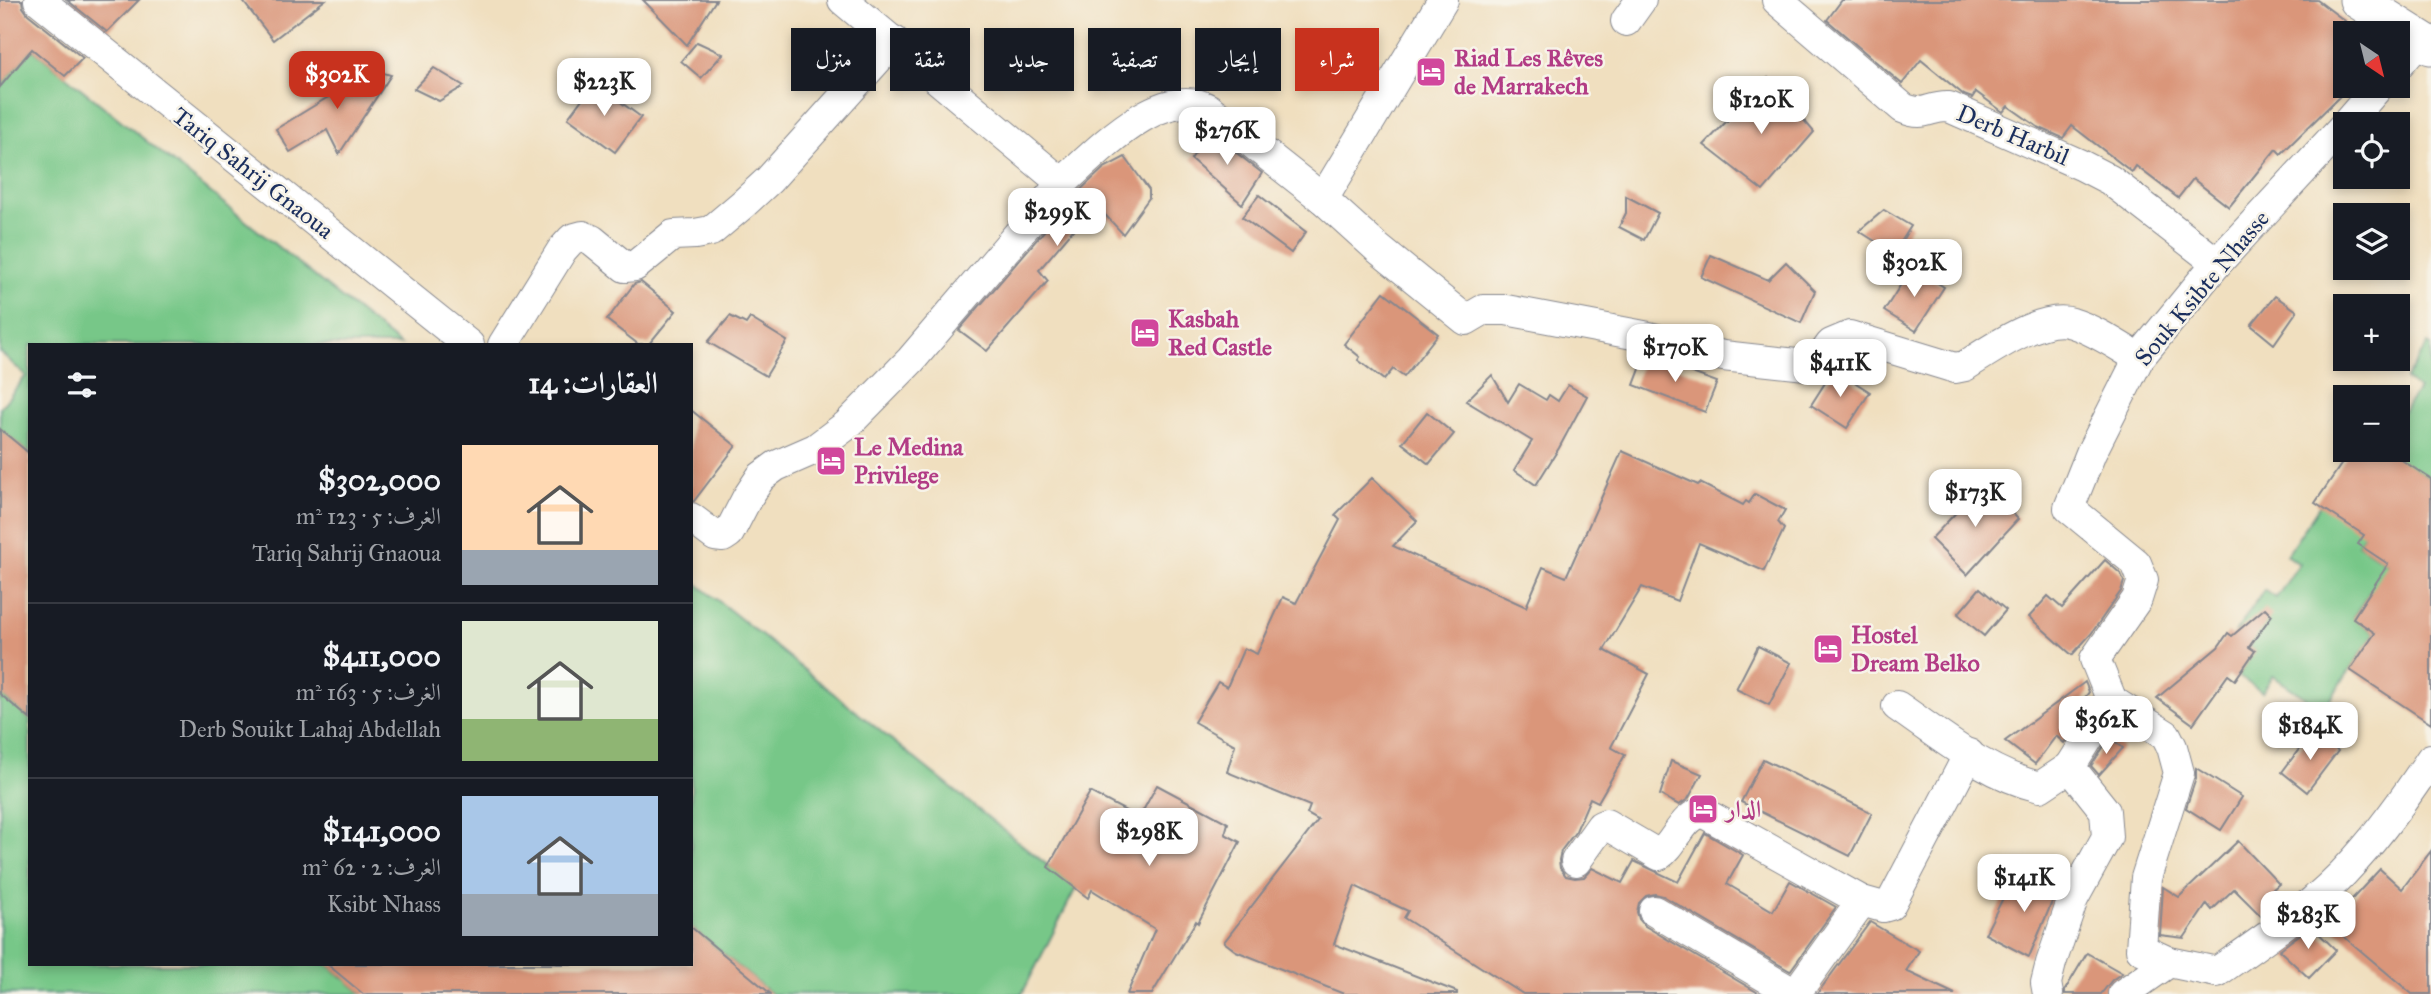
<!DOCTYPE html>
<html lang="ar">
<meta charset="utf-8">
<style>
body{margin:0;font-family:"IM FELL Great Primer",Amiri,serif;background:#20242c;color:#f1f3f6;direction:rtl;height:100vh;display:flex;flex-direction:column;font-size:26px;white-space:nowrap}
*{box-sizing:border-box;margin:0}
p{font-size:23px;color:#9ea1a6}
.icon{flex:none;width:38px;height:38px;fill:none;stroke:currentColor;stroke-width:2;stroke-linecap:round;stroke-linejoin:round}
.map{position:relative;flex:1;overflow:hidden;direction:ltr}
.side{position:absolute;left:28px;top:343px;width:665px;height:623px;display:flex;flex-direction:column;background:#171b24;border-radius:0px;box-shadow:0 4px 10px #0003;direction:rtl}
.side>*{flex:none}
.banner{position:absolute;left:714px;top:28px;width:665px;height:63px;direction:rtl;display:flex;gap:14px}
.needle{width:46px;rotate:145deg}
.fabs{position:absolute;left:2333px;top:21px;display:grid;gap:14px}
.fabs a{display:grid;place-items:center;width:77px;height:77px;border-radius:0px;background:#171b24;box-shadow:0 4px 10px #0003;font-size:35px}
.price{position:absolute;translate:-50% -60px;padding:0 16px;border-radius:14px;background:#fff;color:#222;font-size:23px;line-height:46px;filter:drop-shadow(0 2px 4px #0008)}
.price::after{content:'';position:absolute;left:50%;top:42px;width:21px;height:16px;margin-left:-10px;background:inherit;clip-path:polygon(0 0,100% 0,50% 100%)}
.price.on{background:#c8321e;color:#fff}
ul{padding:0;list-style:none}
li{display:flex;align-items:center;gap:21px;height:175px;padding:0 35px}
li+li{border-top:2px solid #363941}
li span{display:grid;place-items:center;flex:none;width:196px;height:140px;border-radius:0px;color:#555}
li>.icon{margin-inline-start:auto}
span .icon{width:84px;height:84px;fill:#fffc;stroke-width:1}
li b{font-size:30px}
h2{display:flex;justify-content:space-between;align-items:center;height:84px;padding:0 35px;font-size:30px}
.pill{padding:0 24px;border-radius:0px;background:#171b24;box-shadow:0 4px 10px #0003;font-size:24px;line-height:63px}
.pill.on{background:#c8321e;color:#fff}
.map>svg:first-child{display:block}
.green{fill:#77c788;stroke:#497b73;stroke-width:2}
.building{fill:#da967a}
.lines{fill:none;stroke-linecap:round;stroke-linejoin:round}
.minor-casing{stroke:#86878e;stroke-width:32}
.tertiary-casing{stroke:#86878e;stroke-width:39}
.minor{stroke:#fff;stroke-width:30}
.tertiary{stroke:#fff;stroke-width:37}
.labels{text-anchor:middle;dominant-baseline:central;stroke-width:5;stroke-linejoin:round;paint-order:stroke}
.hotel-label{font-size:24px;font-weight:bold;fill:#b23c85;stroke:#f7f3e8;text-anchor:start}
.street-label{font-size:24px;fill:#1b2f5e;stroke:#f7f3e8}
</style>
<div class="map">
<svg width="2431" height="994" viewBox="0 0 2431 994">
<rect width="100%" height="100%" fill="#f7f3e8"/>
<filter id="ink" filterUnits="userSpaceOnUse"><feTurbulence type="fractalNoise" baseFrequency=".0143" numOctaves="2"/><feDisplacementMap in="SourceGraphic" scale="14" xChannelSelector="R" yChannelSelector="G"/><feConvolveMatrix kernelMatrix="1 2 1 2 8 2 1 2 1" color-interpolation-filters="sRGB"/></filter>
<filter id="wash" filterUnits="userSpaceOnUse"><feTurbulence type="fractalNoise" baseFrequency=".00686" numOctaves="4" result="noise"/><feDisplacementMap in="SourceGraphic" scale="28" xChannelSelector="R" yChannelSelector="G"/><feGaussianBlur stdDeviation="1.57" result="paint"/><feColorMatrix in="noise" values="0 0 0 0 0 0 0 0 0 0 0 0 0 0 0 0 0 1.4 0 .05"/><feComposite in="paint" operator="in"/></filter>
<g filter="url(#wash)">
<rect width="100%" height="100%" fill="#f0dfbf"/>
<g class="green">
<polygon points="32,49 400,345 30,345 30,454 0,429 0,408 26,376 0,352 0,87"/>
<polygon points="2428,344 2431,346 2431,479 2410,466 2358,544 2410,579 2370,592 2353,617 2375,633 2323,710 2273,676 2262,692 2238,676 2254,651 2233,636 2264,590 2276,598 2299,564 2287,555 2356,450 2398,450 2398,419 2418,389 2405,379"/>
<polygon points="691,579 1076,888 1022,994 771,994 691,927"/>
<polygon points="0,694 30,719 30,964 327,964 363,994 0,994"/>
</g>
<g id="blocks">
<g class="building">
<polygon points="0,0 22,0 23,7 28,14 83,58 65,76 32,49 0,87"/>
<polygon points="67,0 139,0 107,32"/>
<polygon points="242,0 325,0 273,40"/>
<polygon points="643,0 716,0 687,45"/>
<polygon points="1842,0 2317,0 2345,21 2345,91 2281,154 2276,149 2229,207 2193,179 2178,198 2136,166 2132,172 2072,126 2063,138 2038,127 2008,106 2003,112 1976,92 1972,98 1964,95 1921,60 1902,84 1827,20"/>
<polygon points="697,42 723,54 701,78 681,61"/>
<polygon points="353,65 391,75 339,154 327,130 290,152 276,129 338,91"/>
<polygon points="434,68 464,86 439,101 414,89"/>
<polygon points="1768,78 1814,132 1763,191 1704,145"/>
<polygon points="594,83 641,117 615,152 568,118"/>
<polygon points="1210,132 1262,173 1242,204 1191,159"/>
<polygon points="1125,157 1149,190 1149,198 1123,234 1095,204 1039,270 1048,281 987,351 959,330 1075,195 1104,168"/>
<polygon points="1259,195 1306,232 1291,253 1242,217"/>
<polygon points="1626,196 1658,213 1644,240 1619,227 1626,213"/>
<polygon points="1884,210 1911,226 1894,253 1859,231"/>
<polygon points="1711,255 1768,280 1786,262 1815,291 1801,323 1701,277"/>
<polygon points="1912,267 1944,287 1916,331 1884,311"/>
<polygon points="641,282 676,311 649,344 638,344 607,320 634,284"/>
<polygon points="1384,292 1438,334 1404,377 1393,369 1384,380 1358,360 1360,357 1344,344"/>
<polygon points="2275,296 2297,311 2274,344 2251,325"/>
<polygon points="730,316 746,324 750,318 787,341 766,376 708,342"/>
<polygon points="1645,356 1717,382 1705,412 1634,385"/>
<polygon points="1834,369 1870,392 1847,428 1811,405"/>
<polygon points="1492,375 1508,402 1519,384 1546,400 1549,395 1558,401 1568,385 1587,396 1559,448 1536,485 1514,470 1532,441 1466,401"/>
<polygon points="691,410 736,446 694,501 691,501"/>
<polygon points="1427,412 1454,434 1429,464 1402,443"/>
<polygon points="0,429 30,454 30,719 0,694"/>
<polygon points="2351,450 2386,450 2431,479 2431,724 2350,670 2375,633 2353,618 2388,564 2358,544 2364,535 2315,503"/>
<polygon points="1622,451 1698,485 1700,483 1743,505 1746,501 1749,503 1755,494 1785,510 1778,522 1784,529 1764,571 1699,543 1677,601 1642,587 1604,650 1649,674 1611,747 1625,755 1598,802 1590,798 1576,831 1561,851 1559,860 1560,868 1566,876 1575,878 1584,877 1592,868 1622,883 1634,861 1678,882 1705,833 1743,855 1727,884 1773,911 1790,881 1836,907 1790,971 1663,896 1655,894 1646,896 1639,903 1637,912 1639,919 1645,926 1760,994 1523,994 1404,918 1408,911 1355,886 1334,944 1457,992 1457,994 1344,994 1236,951 1224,942 1318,820 1307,814 1310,806 1227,772 1235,745 1194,722 1218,682 1227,687 1244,648 1257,654 1283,597 1296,603 1340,520 1335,515 1372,478 1417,521 1393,546 1526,607 1543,567 1566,577"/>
<polygon points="1984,483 2018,519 1967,575 1931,539"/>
<polygon points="2105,560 2121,574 2124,581 2121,591 2091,634 2072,655 2029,617 2048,596 2062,608"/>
<polygon points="1980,588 2006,610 1984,636 1958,614"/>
<polygon points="2265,608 2272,615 2249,647 2255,651 2235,680 2228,675 2193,724 2157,698 2218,647 2228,633 2232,636"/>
<polygon points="1758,646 1791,663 1769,705 1736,689"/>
<polygon points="2085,682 2089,692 2078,707 2084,713 2064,743 2056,736 2035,764 2005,741"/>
<polygon points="2312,732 2338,751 2307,792 2282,772"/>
<polygon points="2110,737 2123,748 2099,775 2091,766"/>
<polygon points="1763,759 1872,813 1850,856 1741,802"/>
<polygon points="1671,761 1702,774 1688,799 1679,805 1660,795"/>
<polygon points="2196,768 2242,797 2221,830 2186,808 2196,778"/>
<polygon points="1157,785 1228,823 1225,834 1240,842 1198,923 1196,921 1152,994 1127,994 1155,929 1092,890 1088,898 1048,867 1090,792 1139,818"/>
<polygon points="2238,841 2279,884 2273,889 2285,901 2263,918 2234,889 2212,910 2207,904 2184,938 2160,935 2163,887 2179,897"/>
<polygon points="2431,851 2431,994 2412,994 2329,924 2380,869 2402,889"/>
<polygon points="2067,866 2029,957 1985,934 2011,882 2028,889"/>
<polygon points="1870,922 1919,951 1906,971 1955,994 1817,994"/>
<polygon points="2311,926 2336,950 2309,978 2279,950"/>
<polygon points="691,927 771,994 363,994 327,964 691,964"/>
<polygon points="2087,953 2122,973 2112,980 2101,994 2065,994 2065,990"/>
</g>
</g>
</g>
<g filter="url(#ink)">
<use href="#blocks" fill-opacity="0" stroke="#86878e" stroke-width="2"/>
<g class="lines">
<g class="minor-casing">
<g id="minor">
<polyline points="39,0 469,345"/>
<path d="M 843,0 L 1062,183 C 1095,154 1161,82 1209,109 L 1323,199 L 1376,247 L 1466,320 L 1483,310 L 1506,310 L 1649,337 L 1723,356 L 1815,366 L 1831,344 L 1850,336 L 1955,368 L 1965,366 C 1990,350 2043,313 2072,323 C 2095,330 2118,346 2139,358"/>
<path d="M 1777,0 L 1903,108 C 1926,118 1928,106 1949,107 L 2081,165 L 2110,180 L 2217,263"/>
<polyline points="1626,21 1641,0"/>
<polyline points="2398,65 2420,39"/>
<polyline points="2346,124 2379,86"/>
<polyline points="1323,199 1443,0"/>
<polyline points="503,345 562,250 572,239 583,236 592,240 625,267 635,266 673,235 695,234 711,231 743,204 769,180 894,41"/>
<polyline points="691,518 715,536 723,537 729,533 747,498 761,477 776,466 815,449 847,425 911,360 1062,183"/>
<path d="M 2112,701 L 2166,735 L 2172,747 L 2179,773 L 2146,878 L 2141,949 L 2169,962 L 2217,972 C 2266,938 2317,904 2356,859 C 2384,828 2408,794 2431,759"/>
<path d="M 1897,706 C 1941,736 1987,775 2040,787 L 2070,767"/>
<path d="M 1576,861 L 1601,826 L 1606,824 L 1659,855 C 1675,845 1683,813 1704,813 L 1862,901 L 1883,907 L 1890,905 L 1969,754"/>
<polyline points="1654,911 1795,994"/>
<polyline points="1795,994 1862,901"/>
<polyline points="2048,994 2046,983 2051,963 2073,899 2107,837 2105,811 2070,767 2112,701 2095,659 2137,599 2143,580 2136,563 2069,508 2091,453 2139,358 2217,263 2345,125"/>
<polyline points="2123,994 2169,962"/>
</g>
</g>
<g class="tertiary-casing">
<polyline id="tertiary" points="2358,0 2431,46"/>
</g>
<use href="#minor" class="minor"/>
<use href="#tertiary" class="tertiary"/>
</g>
</g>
<defs>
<g id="hotel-square" transform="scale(1.575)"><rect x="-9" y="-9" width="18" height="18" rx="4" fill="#d1479c" stroke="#f7f3e8"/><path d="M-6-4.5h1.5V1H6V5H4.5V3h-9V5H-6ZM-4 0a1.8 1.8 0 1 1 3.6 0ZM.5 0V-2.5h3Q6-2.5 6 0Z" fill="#fff"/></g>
</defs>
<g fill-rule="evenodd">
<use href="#hotel-square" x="1431" y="72"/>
<use href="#hotel-square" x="1145" y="333"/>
<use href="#hotel-square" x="831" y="461"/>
<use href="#hotel-square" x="1828" y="649"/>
<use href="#hotel-square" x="1703" y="809"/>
</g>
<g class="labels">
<g class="hotel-label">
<text x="1454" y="58">Riad Les Rêves<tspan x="1454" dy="28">de Marrakech</tspan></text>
<text x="1168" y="319">Kasbah<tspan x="1168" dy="28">Red Castle</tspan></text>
<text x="854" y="447">Le Medina<tspan x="854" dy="28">Privilege</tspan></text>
<text x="1851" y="635">Hostel<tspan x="1851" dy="28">Dream Belko</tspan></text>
<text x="1726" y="809">الدار</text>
</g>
<g class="street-label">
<text transform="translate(2013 135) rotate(23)">Derb Harbil</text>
<text transform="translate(253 173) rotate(38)">Tariq Sahrij Gnaoua</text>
<text transform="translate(2202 288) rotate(-50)">Souk Ksibte Nhasse</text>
</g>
</g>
</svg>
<div class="fabs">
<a><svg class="needle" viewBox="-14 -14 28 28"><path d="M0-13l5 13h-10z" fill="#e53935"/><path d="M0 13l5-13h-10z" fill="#9ea1a6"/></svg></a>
<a><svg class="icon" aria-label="locate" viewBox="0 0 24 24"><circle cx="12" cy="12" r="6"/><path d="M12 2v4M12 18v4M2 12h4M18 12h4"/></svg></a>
<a><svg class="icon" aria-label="layers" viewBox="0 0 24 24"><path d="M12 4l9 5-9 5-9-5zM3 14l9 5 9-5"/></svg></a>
<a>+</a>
<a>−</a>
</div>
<b class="price on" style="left:337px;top:111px">$302K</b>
<b class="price" style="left:604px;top:118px">$223K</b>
<b class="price" style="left:1761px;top:136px">$120K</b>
<b class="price" style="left:1227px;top:167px">$276K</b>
<b class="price" style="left:1057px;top:248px">$299K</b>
<b class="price" style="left:1914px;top:299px">$302K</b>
<b class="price" style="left:1675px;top:384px">$170K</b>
<b class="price" style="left:1840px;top:399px">$411K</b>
<b class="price" style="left:1975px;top:529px">$173K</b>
<b class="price" style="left:2106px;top:756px">$362K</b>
<b class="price" style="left:2310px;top:762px">$184K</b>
<b class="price" style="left:1149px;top:868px">$298K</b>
<b class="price" style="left:2024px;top:914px">$141K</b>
<b class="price" style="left:2308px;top:951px">$283K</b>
<div class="banner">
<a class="pill on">شراء</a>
<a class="pill">إيجار</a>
<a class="pill">تصفية</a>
<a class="pill">جديد</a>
<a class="pill">شقة</a>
<a class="pill">منزل</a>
</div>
<section class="side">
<h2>العقارات: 14<svg class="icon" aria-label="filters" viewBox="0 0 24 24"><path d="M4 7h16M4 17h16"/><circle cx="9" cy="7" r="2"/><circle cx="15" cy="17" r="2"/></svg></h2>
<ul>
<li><span style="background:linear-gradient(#ffd9b3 75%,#9aa5b1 0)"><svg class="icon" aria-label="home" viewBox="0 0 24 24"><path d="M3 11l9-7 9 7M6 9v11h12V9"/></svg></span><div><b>$302,000</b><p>الغرف: 5 · 123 m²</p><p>Tariq Sahrij Gnaoua</p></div></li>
<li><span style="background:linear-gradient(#dfe7d0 70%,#8fb573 0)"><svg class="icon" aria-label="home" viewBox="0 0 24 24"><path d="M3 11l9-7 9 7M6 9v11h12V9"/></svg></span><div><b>$411,000</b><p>الغرف: 5 · 163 m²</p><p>Derb Souikt Lahaj Abdellah</p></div></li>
<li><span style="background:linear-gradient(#a9c7e8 70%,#9aa5b1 0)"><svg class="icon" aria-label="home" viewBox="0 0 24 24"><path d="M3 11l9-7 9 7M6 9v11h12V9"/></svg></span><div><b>$141,000</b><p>الغرف: 2 · 62 m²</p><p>Ksibt Nhass</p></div></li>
</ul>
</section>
</div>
